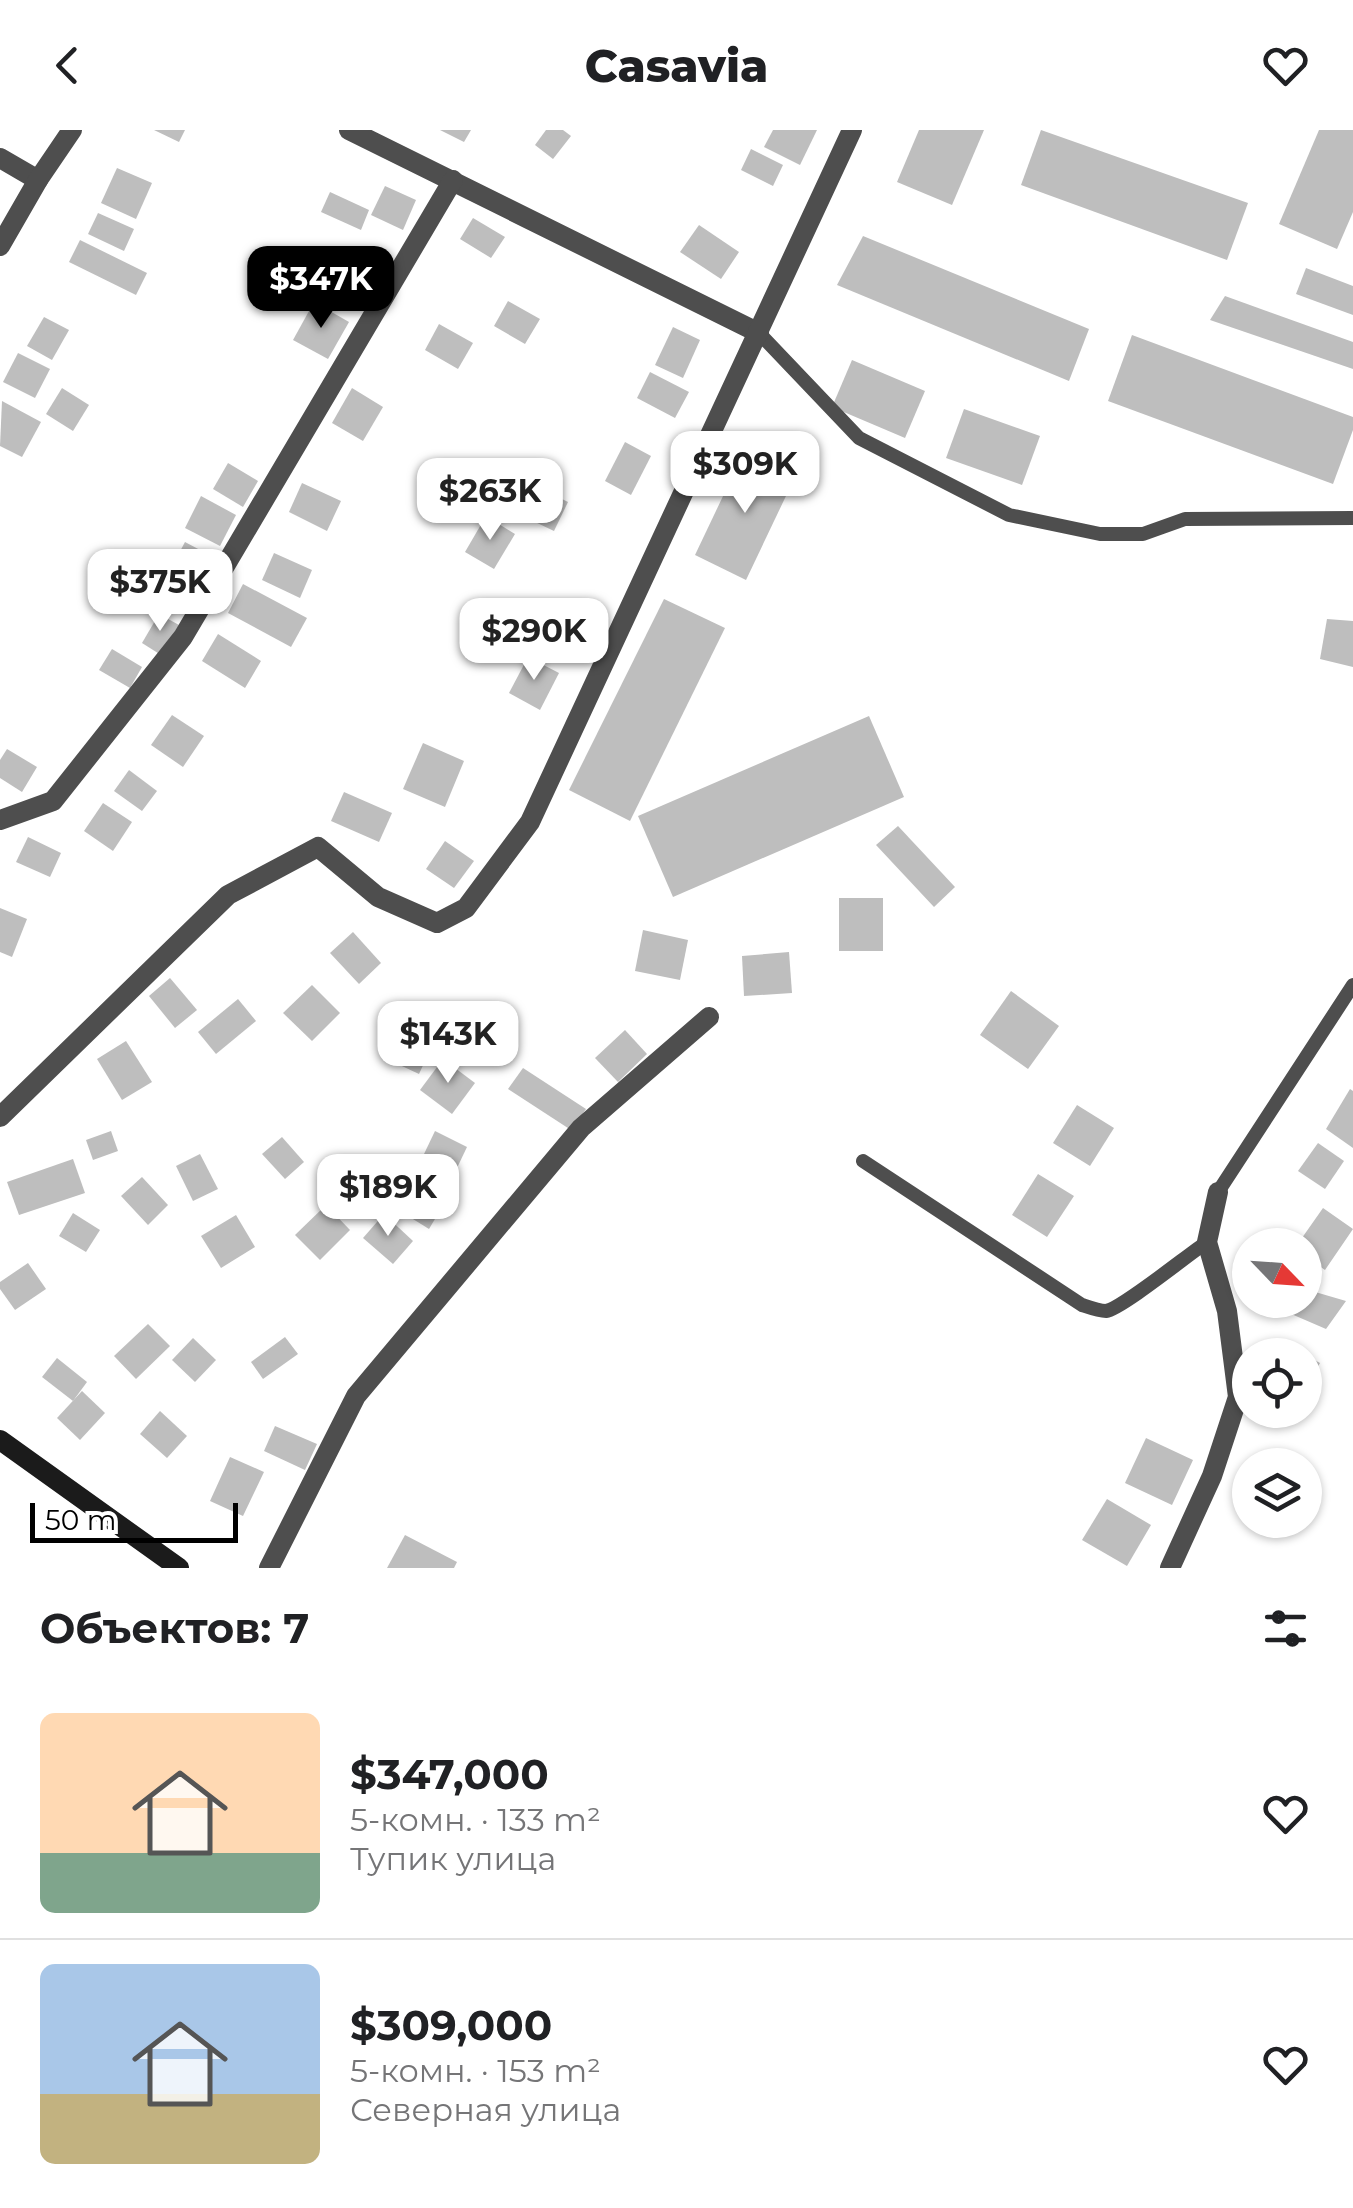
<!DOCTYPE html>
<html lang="ru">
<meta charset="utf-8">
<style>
body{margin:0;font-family:Montserrat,sans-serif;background:#f6f6f6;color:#202124;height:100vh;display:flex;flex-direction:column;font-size:38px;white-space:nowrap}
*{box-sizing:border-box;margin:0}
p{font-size:32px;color:#757577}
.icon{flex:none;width:55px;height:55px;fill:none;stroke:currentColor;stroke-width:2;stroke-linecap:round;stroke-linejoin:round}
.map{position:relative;height:1438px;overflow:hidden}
.drawer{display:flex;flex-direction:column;background:#fff;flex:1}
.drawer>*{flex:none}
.needle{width:65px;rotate:115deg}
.buttons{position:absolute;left:1232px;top:1098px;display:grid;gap:20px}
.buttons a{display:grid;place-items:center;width:90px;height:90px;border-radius:50%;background:#fff;box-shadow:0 2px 8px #0004;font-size:50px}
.scale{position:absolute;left:30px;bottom:25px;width:208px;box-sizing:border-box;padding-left:10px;border:5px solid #000;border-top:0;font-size:28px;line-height:35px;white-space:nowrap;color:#000;-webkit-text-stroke:8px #fff;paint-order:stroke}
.price{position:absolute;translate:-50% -85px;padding:0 22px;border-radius:20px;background:#fff;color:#222;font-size:32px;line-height:65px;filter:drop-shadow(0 2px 5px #0008)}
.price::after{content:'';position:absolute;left:50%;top:60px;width:30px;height:22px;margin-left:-15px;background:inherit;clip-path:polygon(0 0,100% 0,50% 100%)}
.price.on{background:#000;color:#fff}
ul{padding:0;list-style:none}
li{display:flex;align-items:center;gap:30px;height:250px;padding:0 40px}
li+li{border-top:2px solid #e0e0e0}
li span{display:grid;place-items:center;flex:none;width:280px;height:200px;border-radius:15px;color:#555}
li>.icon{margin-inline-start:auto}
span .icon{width:120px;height:120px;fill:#fffc;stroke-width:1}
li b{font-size:42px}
h2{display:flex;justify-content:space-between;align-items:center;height:120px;padding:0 40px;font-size:42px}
header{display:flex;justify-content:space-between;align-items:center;height:130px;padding:0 40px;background:#fff;font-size:45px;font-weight:800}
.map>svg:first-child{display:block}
.building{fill:#bebebe}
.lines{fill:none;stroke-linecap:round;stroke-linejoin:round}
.lane{stroke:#4e4e4e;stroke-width:14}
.street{stroke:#4e4e4e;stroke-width:20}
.secondary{stroke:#1b1b1b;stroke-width:20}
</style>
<header><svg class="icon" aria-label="back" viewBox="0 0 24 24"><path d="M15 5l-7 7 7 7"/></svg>Casavia<svg class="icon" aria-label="heart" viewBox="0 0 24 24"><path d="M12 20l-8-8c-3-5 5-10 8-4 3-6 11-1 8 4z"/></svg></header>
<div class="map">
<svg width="1353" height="1438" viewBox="0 0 1353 1438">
<rect width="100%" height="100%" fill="#fff"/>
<g class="building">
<polygon points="154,0 185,0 179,12"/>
<polygon points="440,0 471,0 464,12"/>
<polygon points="546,0 563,0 571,6 553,29 535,15"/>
<polygon points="773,0 817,0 800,35 764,17"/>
<polygon points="919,0 984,0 952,75 897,52"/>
<polygon points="1041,0 1248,73 1227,130 1021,55"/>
<polygon points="1319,0 1353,0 1353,82 1337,119 1279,94"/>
<polygon points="751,19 783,35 773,56 741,40"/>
<polygon points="117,38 152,53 136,89 101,73"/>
<polygon points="385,56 416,70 403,100 371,85"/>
<polygon points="330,62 369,80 361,100 321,82"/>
<polygon points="98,83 134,99 124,121 88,104"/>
<polygon points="473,88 505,107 491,128 460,109"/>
<polygon points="699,95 739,122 721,149 680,122"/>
<polygon points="863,106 1089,199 1069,251 837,155"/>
<polygon points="80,110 147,143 136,165 69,132"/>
<polygon points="362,116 394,134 380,158 348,140"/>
<polygon points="1306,138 1353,156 1353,185 1296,164"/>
<polygon points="330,141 362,160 354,175 321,155"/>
<polygon points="1225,166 1353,212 1353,239 1210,190"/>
<polygon points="508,171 540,189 525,214 494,196"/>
<polygon points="314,172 349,192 328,229 293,210"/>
<polygon points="44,187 69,200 52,230 27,216"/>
<polygon points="439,194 473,213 458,239 425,220"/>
<polygon points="673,197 700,210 683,248 655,235"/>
<polygon points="1132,205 1353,287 1353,300 1333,354 1108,271"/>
<polygon points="18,223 50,239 35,268 3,252"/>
<polygon points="852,230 925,261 905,308 832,277"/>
<polygon points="650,242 689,262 675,288 637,268"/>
<polygon points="62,258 89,275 73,301 46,284"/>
<polygon points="352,258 383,277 363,311 332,293"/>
<polygon points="2,271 41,292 22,327 0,316"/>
<polygon points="964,279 1040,306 1022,355 946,328"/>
<polygon points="625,312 651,326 631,365 605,351"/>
<polygon points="744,322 795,347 746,450 695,425"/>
<polygon points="228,333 258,351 243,377 213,359"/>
<polygon points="528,352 568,372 554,401 514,382"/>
<polygon points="302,353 341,371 327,401 289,382"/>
<polygon points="201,366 236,385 220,416 185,398"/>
<polygon points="486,386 515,404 494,439 465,422"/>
<polygon points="185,412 219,430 195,475 161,457"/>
<polygon points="274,423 312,440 300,468 262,450"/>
<polygon points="243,454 307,488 291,517 228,483"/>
<polygon points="664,469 725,498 630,691 569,660"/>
<polygon points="537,475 581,496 569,522 524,501"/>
<polygon points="159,484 179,495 161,525 142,513"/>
<polygon points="1327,489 1353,491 1353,537 1320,529"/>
<polygon points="218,504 261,531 245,558 202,531"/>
<polygon points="112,519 142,537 130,558 99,540"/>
<polygon points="528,527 559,543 540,580 509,563"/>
<polygon points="172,585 204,606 183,637 151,615"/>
<polygon points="869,586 904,667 673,767 638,686"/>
<polygon points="423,613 464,631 445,677 403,659"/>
<polygon points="7,619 37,637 22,662 0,648 0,630"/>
<polygon points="129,640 157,661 142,681 114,661"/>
<polygon points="344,662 392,683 379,712 331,691"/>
<polygon points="103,673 132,692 113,721 84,701"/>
<polygon points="898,696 955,757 934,777 876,715"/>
<polygon points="28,707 61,723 50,747 16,732"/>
<polygon points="445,711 474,731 454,758 426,739"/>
<rect x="839" y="768" width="44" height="53"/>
<polygon points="0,778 27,789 12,827 0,822"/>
<polygon points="643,800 688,810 680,850 635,841"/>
<polygon points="353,802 381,833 359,854 330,823"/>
<polygon points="789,822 792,863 744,866 742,826"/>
<polygon points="170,848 197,880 175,898 149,866"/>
<polygon points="312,855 340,883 312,911 283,883"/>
<polygon points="1011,861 1059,896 1028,939 980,905"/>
<polygon points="238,869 256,891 216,924 198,902"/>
<polygon points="625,900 647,924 618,952 595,928"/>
<polygon points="402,904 431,918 419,944 389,930"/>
<polygon points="126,911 152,952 122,970 97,929"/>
<polygon points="443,929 475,953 452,984 420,960"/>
<polygon points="523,938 586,979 571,1000 508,959"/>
<polygon points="1350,959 1353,961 1353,1018 1326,999"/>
<polygon points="1077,975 1114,998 1090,1036 1053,1013"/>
<polygon points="111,1001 118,1021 93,1030 86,1010"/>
<polygon points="435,1001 467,1017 456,1040 424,1024"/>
<polygon points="282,1007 304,1032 285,1049 262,1024"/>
<polygon points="1318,1013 1344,1031 1325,1059 1298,1041"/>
<polygon points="200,1024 218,1059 193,1071 176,1036"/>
<polygon points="73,1029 85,1063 19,1085 7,1052"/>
<polygon points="1038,1044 1074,1066 1047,1107 1012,1085"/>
<polygon points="411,1045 448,1067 429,1099 392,1076"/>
<polygon points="142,1047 168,1075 148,1095 121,1066"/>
<polygon points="326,1075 350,1100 320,1130 295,1105"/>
<polygon points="1323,1078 1353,1099 1325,1140 1305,1126 1305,1115 1297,1115"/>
<polygon points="73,1083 100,1100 86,1122 59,1106"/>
<polygon points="384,1084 413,1111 393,1134 363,1108"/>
<polygon points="236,1085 255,1117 221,1138 201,1106"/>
<polygon points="28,1133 46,1159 15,1180 0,1159 0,1152"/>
<polygon points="1305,1159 1346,1171 1326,1199 1275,1177 1279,1170 1305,1170"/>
<polygon points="148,1194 170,1216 136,1249 114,1226"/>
<polygon points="285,1207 298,1224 263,1249 251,1232"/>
<polygon points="193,1208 216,1230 195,1252 172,1230"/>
<polygon points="1278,1210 1320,1233 1305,1260 1305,1225 1270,1225"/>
<polygon points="57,1228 87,1252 73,1271 42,1247"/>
<polygon points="82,1261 105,1283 80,1310 57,1288"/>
<polygon points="160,1281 187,1306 167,1328 140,1304"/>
<polygon points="275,1296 317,1314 305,1340 264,1321"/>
<polygon points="1146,1308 1193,1330 1172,1375 1125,1353"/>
<polygon points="230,1327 264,1342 243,1386 210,1371"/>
<polygon points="1107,1369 1151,1395 1127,1436 1082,1410"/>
<polygon points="405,1405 457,1432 454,1438 387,1438"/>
</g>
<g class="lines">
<g class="lane">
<polyline points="759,203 859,308 1009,385 1100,404 1143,404 1185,389 1353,388"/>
<path d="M 863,1031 L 1082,1175 C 1088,1177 1099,1181 1106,1181 C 1121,1179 1189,1124 1207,1112"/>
<polyline points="1218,1062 1353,855"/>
</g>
<g class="street">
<polyline points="349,0 759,203"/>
<polyline points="0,28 38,50"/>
<polyline points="0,116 38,50 72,0"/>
<polyline points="0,690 53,671 183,507 453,50"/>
<polyline points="0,987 228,765 318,717 378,767 437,793 466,778 530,692 852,0"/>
<polyline points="269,1438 356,1266 581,998 709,887"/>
<polyline points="1170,1438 1212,1346 1238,1267 1227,1181 1207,1112 1218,1062"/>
</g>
<polyline class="secondary" points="0,1310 179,1438"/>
</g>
</svg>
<div class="buttons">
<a><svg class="needle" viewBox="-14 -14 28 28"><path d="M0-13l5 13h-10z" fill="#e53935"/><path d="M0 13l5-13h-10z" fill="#757577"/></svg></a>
<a><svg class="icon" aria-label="locate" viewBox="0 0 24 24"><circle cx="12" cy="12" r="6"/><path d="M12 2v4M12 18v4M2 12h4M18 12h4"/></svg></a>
<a><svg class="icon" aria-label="layers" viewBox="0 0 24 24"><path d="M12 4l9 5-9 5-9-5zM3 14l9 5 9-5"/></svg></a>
</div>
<div class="scale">50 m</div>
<b class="price on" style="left:321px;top:201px">$347K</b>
<b class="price" style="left:745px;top:386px">$309K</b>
<b class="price" style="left:490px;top:413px">$263K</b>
<b class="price" style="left:160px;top:504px">$375K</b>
<b class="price" style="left:534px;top:553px">$290K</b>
<b class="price" style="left:448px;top:956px">$143K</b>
<b class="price" style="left:388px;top:1109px">$189K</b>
</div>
<section class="drawer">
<h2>Объектов: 7<svg class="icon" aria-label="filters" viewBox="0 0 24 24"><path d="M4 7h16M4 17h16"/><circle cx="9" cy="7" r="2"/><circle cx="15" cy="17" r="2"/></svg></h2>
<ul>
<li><span style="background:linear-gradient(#ffd9b3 70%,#7fa58c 0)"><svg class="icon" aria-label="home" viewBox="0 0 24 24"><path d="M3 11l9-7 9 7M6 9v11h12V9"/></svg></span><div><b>$347,000</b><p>5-комн. · 133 m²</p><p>Тупик улица</p></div><svg class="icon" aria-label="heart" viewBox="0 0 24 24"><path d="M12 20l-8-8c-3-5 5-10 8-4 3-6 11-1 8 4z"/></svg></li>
<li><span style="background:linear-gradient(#a9c7e8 65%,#c2b280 0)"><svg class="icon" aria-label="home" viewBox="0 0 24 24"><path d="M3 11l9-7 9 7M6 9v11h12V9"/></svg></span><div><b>$309,000</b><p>5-комн. · 153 m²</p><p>Северная улица</p></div><svg class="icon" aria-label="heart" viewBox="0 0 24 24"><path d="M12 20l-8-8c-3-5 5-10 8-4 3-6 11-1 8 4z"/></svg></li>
</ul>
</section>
